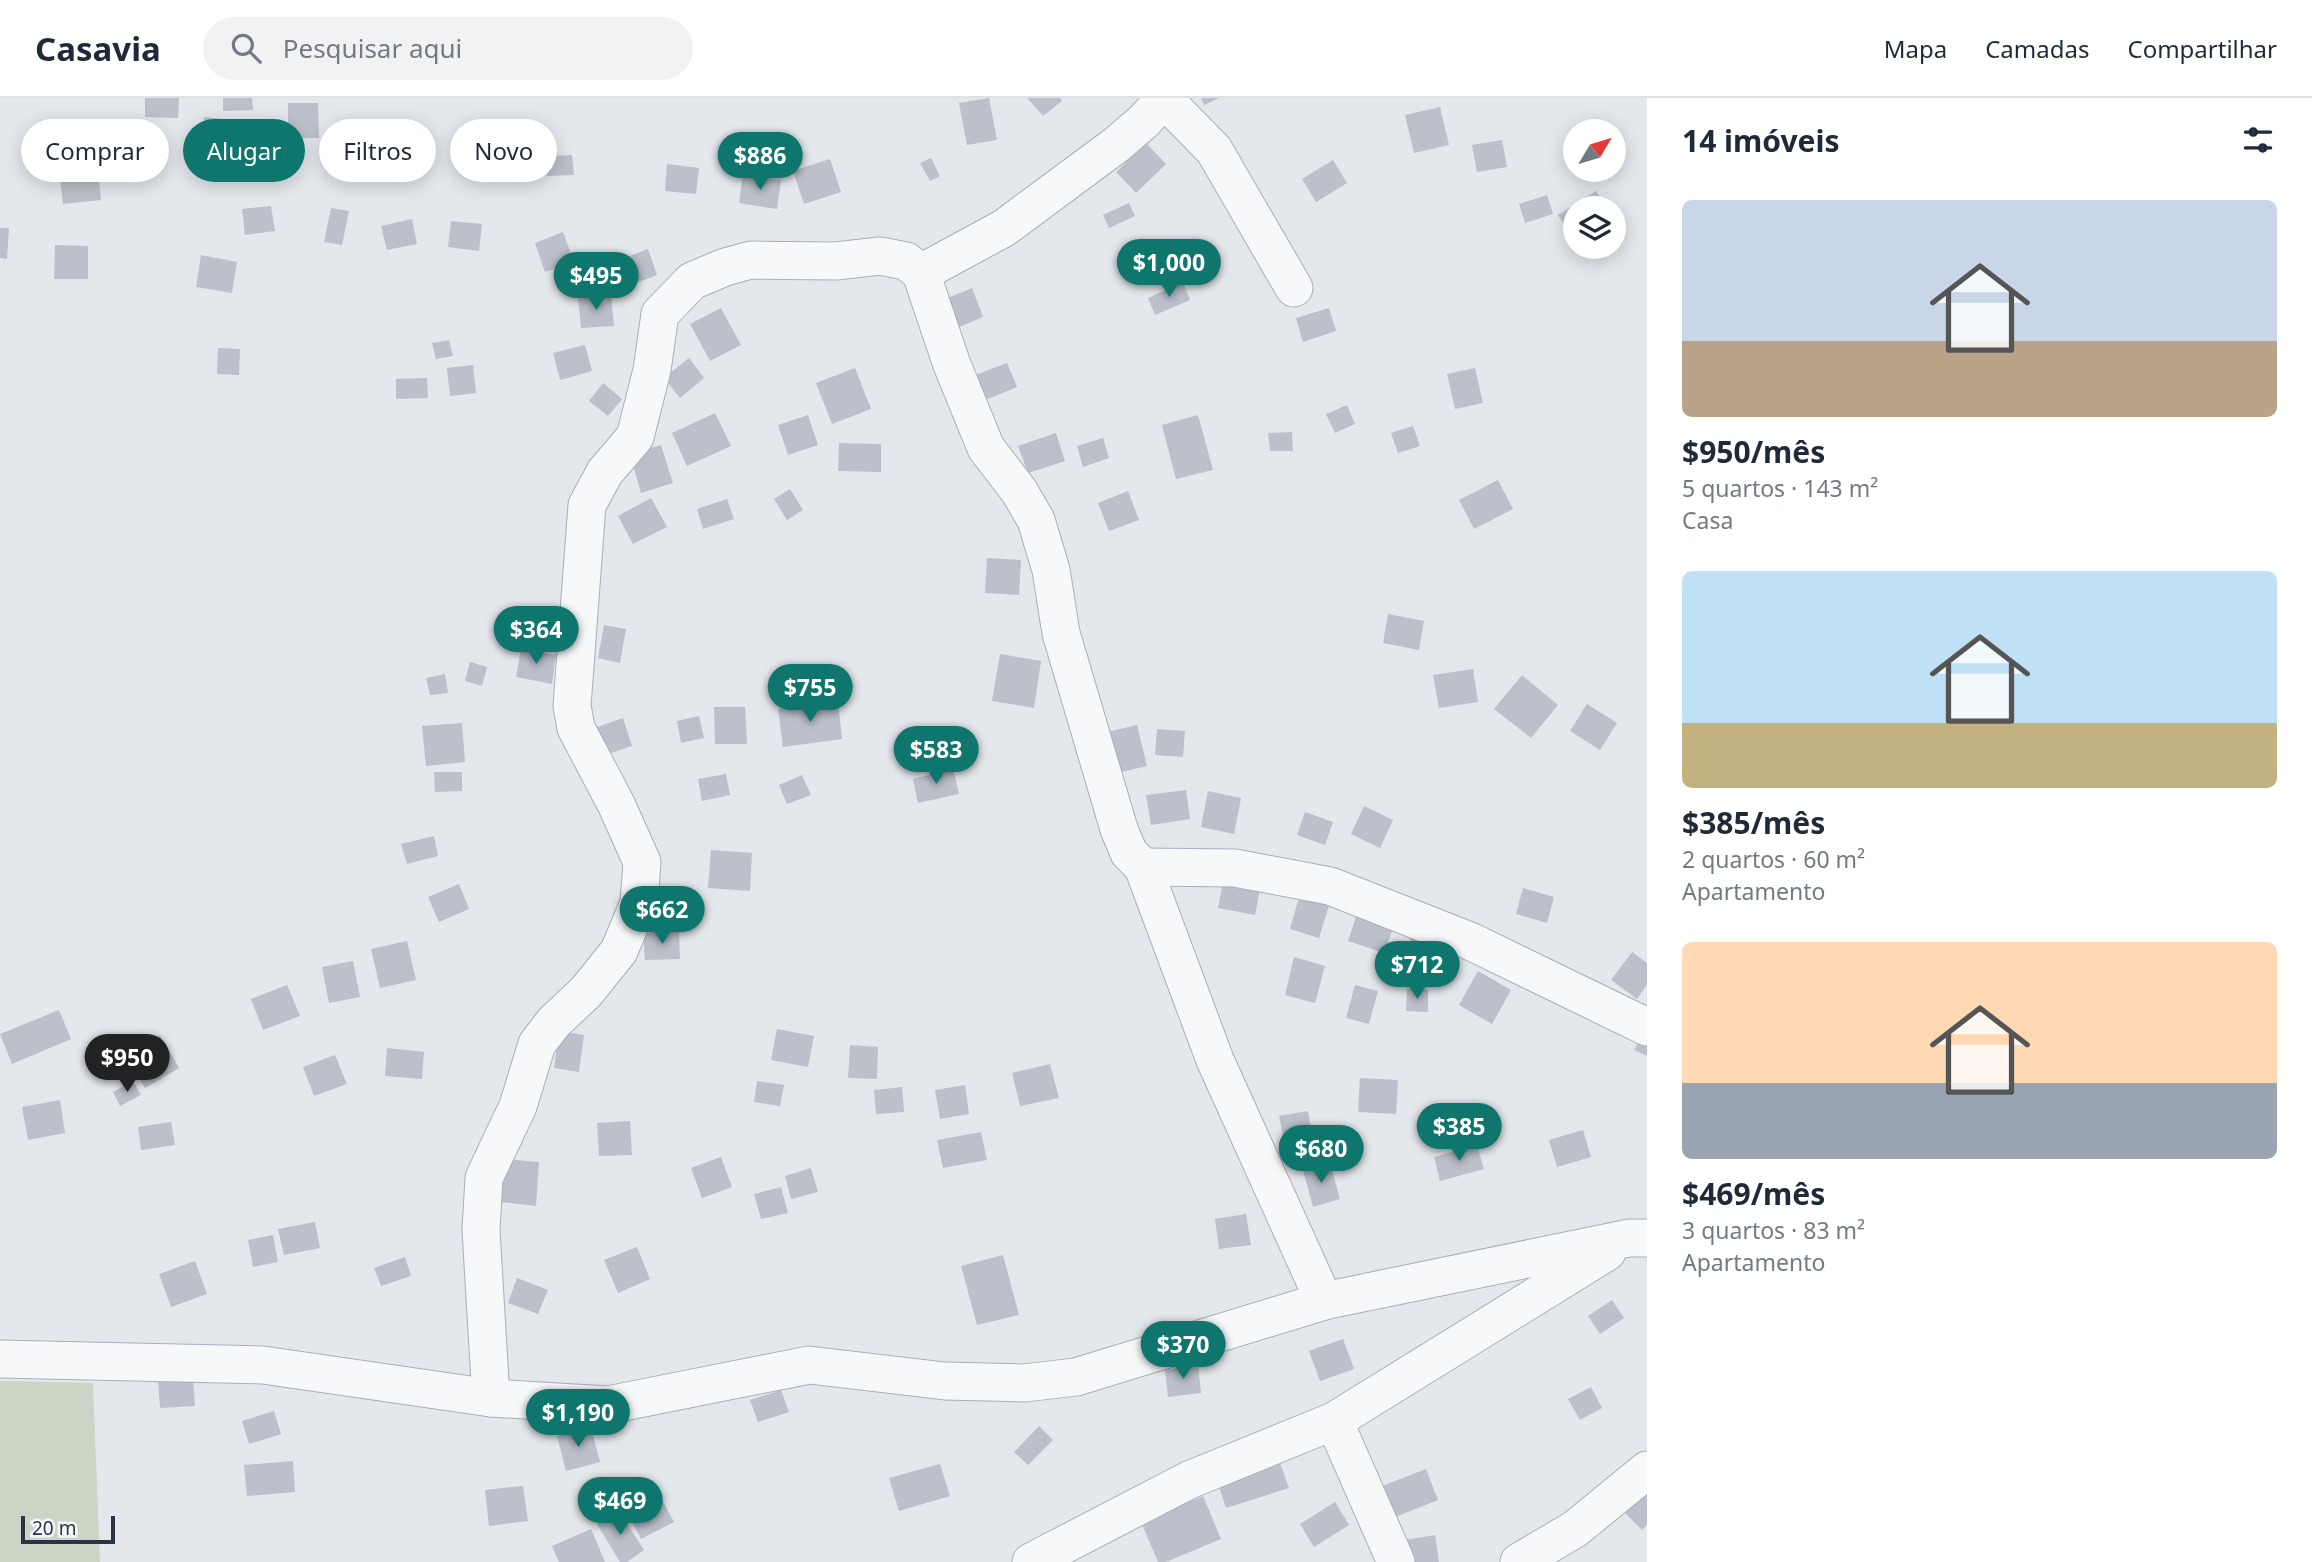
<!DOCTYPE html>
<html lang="pt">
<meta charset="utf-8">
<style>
body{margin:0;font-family:"Noto Sans",sans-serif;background:#f2f2f3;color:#1f2937;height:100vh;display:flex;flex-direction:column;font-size:26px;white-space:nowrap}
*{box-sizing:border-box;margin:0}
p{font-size:23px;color:#747a83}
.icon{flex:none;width:38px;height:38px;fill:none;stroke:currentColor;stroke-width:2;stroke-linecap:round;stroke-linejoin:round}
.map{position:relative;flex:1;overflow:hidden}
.drawer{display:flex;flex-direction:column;background:#fff;width:665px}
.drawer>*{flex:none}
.top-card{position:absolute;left:21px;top:21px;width:665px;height:63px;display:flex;gap:14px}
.needle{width:46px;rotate:52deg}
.controls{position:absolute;left:1563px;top:21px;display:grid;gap:14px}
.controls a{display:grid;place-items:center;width:63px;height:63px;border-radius:50%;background:#fff;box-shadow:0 4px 18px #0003;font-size:35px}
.scale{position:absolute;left:21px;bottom:18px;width:94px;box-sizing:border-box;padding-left:7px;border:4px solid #2b3445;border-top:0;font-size:19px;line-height:24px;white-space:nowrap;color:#2b3445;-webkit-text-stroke:5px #f4f6f9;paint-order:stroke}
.price{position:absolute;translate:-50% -60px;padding:0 16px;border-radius:24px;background:#0f766e;color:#fff;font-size:23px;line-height:46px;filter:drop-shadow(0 2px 4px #0008)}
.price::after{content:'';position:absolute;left:50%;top:42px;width:21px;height:16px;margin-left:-10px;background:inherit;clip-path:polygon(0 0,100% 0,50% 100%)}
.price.current{background:#222;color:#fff}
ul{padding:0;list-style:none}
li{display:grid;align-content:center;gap:14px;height:371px;padding:0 35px}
li span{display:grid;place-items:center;height:217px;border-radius:10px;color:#555}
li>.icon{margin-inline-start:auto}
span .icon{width:126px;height:126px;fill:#fffc;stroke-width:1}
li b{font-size:30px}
h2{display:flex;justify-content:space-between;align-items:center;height:84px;padding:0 35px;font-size:30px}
.pill{padding:0 24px;border-radius:32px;background:#fff;box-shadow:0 4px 18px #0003;font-size:24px;line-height:63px}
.pill.current{background:#0f766e;color:#fff}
header{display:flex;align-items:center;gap:42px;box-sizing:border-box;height:98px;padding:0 35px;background:#fff;border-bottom:2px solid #e0e1e3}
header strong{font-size:33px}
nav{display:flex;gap:38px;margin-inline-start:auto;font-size:24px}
.search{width:490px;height:63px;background:#f2f2f3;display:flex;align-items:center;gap:18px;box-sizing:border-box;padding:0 24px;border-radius:38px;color:#747a83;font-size:26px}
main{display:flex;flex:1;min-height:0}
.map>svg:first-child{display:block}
.green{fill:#c9d6c5}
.building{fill:#bbc0ca}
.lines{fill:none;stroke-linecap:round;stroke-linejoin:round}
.minor-casing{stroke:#a9aeb7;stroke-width:39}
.minor{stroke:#f7f8fa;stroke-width:37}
</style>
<header>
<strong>Casavia</strong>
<div class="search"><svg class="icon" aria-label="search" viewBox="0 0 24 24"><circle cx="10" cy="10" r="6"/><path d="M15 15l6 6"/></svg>Pesquisar aqui</div>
<nav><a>Mapa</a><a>Camadas</a><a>Compartilhar</a></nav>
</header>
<main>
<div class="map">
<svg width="1647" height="1464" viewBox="0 0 1647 1464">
<rect width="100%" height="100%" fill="#e4e7ec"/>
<polygon class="green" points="0,1283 93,1285 100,1464 0,1464"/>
<g class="building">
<polygon points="145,0 179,0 178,20 145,19"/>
<polygon points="223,0 252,0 253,12 223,13"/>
<polygon points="989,0 997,42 967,47 959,5"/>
<polygon points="1027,0 1060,0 1062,3 1043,18"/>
<polygon points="1201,0 1219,0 1204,7"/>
<polygon points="288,5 318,5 319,40 288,40"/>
<polygon points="1440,9 1449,47 1414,55 1405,17"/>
<polygon points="204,19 224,21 222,41 203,39"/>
<polygon points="1502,42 1507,69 1477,74 1472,47"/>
<polygon points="1146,45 1166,66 1136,95 1116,74"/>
<polygon points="127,47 132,72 114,76 109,52"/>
<polygon points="572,57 574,77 547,78 546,58"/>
<polygon points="96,58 101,102 63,106 58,62"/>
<polygon points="931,60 940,78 930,83 920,65"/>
<polygon points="830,61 841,94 804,106 793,73"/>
<polygon points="1333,62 1347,85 1316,104 1302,81"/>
<polygon points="667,66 699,70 696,96 665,93"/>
<polygon points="743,76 781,82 777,111 739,105"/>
<polygon points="1596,93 1607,110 1575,110 1575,138 1572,139 1558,117"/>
<polygon points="1547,97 1553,116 1525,125 1519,106"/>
<polygon points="1129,105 1135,118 1109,130 1103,117"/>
<polygon points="271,108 275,133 245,137 242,111"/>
<polygon points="331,110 349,113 342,147 324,144"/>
<polygon points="412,121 417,146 387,152 381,128"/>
<polygon points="451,123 482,126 479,153 448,149"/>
<polygon points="0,130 9,130 7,161 0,160"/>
<polygon points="563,134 574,164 545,174 535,145"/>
<polygon points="55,147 88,148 88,181 54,181"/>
<polygon points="648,151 657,177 623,190 614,164"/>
<polygon points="201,157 237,164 232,195 196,189"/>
<polygon points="1183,184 1190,202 1155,217 1148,200"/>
<polygon points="972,190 983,219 954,231 943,202"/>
<polygon points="611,197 614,228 581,230 578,200"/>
<polygon points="721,210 741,247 710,263 690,226"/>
<polygon points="1329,210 1336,233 1303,244 1296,220"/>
<polygon points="449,242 453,258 436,261 432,245"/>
<polygon points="585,247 592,273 560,282 553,255"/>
<polygon points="218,250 240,251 239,277 217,276"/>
<polygon points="689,260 704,280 680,300 664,280"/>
<polygon points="1007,265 1017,289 980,304 970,279"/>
<polygon points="473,267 476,295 450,298 447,270"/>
<polygon points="855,270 871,311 832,326 816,285"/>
<polygon points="1475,270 1483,305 1455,311 1447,276"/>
<polygon points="427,280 428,300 396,301 396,281"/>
<polygon points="603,285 622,301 608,318 589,303"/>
<polygon points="1347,307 1355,326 1335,335 1326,316"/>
<polygon points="715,315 731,348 687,368 672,335"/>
<polygon points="808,317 818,347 788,357 778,327"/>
<polygon points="1198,317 1213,372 1176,381 1162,327"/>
<polygon points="1413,328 1420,348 1398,355 1391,335"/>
<polygon points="1292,334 1293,353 1270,353 1268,335"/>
<polygon points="1056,335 1065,363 1028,375 1018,348"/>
<polygon points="1103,340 1109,360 1083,369 1077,348"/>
<polygon points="839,345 881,346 881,374 838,373"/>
<polygon points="661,347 673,385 641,395 630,356"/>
<polygon points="1498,382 1513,411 1474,431 1459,402"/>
<polygon points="790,391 803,412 787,422 774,401"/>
<polygon points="1128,393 1139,422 1109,433 1098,405"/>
<polygon points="651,400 667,429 633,446 618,418"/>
<polygon points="727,401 734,421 703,431 697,411"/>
<polygon points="987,460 1021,462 1019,497 985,495"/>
<polygon points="1388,516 1424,523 1419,552 1383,545"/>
<polygon points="604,527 626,531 620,565 598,560"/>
<polygon points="521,551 556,557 552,586 516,579"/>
<polygon points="1000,556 1041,563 1034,610 992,603"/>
<polygon points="470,564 487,569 482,588 465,583"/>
<polygon points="1473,571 1478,604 1439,610 1433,577"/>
<polygon points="445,576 448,595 430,597 426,580"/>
<polygon points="1522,577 1558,607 1531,640 1494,611"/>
<polygon points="838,604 842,641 783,649 778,611"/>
<polygon points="1587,606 1617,625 1600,652 1570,633"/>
<polygon points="714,609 745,609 747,646 715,646"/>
<polygon points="699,618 704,640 681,645 677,623"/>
<polygon points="623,620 632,648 599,659 589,632"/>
<polygon points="462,625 465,664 426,668 422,628"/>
<polygon points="1137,627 1147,668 1109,677 1099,636"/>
<polygon points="1157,631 1185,633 1183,659 1155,657"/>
<polygon points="953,671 959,696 918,705 913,681"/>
<polygon points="434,674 462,674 462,693 435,694"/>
<polygon points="726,676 730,697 702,703 698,681"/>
<polygon points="802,677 811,697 787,706 779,687"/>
<polygon points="1186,692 1190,721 1151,727 1146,697"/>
<polygon points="1208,693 1241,700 1234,736 1201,729"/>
<polygon points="1364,708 1393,722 1380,750 1351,736"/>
<polygon points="1305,714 1333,724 1325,747 1297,737"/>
<polygon points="434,738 438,758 407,766 401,746"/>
<polygon points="711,752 752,755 750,793 708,790"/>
<polygon points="1223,784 1260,791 1255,817 1218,810"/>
<polygon points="459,786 469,811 439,824 428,799"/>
<polygon points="1523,790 1554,799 1547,825 1516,816"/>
<polygon points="1301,792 1331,801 1319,840 1290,831"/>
<polygon points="1358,813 1395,825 1384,855 1348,843"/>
<polygon points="679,833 680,861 645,862 643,835"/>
<polygon points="1413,833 1440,842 1432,869 1404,860"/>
<polygon points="407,843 416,882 380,890 371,851"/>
<polygon points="1632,854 1647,865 1647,887 1637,901 1611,882"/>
<polygon points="1294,859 1325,868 1315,905 1285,897"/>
<polygon points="353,863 360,899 329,905 322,869"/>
<polygon points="1478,873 1511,892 1492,926 1459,907"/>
<polygon points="287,887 300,918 263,932 251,901"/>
<polygon points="1355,887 1378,893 1369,926 1346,920"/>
<polygon points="1407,891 1428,892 1428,914 1406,913"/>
<polygon points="59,912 71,941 12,966 0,936"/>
<polygon points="777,931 814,938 808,969 771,962"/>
<polygon points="559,933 584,937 579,974 554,970"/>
<polygon points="1644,934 1647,936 1647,958 1634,952"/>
<polygon points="160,937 179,970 145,990 125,957"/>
<polygon points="850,947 878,949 877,981 848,980"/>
<polygon points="387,950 424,954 422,981 385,978"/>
<polygon points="335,957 347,986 314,998 303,969"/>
<polygon points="1050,966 1059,1000 1020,1008 1012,975"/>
<polygon points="1360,980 1398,982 1396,1016 1358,1014"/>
<polygon points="133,983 141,997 120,1008 113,994"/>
<polygon points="757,983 784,987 780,1008 754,1004"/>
<polygon points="965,987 969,1016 940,1021 935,992"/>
<polygon points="902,989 904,1014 876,1016 874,992"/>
<polygon points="60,1002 65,1035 28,1042 22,1009"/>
<polygon points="1308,1013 1314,1047 1286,1052 1279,1018"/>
<polygon points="630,1023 632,1057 599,1058 597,1025"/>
<polygon points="171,1024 175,1047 141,1052 138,1029"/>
<polygon points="1583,1032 1591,1059 1557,1069 1549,1042"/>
<polygon points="981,1034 987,1062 943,1070 937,1042"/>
<polygon points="1477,1047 1484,1071 1440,1083 1434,1059"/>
<polygon points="721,1059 732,1089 702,1100 691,1070"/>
<polygon points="504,1061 539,1064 536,1108 501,1104"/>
<polygon points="1330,1065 1340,1101 1313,1109 1303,1072"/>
<polygon points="811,1070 818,1094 791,1101 785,1078"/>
<polygon points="781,1089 788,1115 761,1121 754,1096"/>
<polygon points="1246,1116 1251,1147 1219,1151 1215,1121"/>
<polygon points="315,1124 320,1150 284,1157 278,1131"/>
<polygon points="273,1137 278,1164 253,1169 248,1142"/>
<polygon points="637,1149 650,1181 618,1195 604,1162"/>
<polygon points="1003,1157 1019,1217 977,1227 961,1168"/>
<polygon points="405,1159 411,1178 381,1188 374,1170"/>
<polygon points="195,1163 207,1196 171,1209 159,1176"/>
<polygon points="517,1180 548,1192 538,1216 508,1205"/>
<polygon points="1612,1202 1624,1220 1600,1236 1588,1218"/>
<polygon points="1343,1241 1354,1271 1320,1283 1309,1253"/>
<polygon points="1198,1267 1201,1295 1168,1299 1165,1272"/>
<polygon points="193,1280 195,1308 160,1310 158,1282"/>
<polygon points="1591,1289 1602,1310 1580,1322 1568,1301"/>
<polygon points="781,1292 789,1314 758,1324 750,1302"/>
<polygon points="274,1313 281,1336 249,1346 242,1323"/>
<polygon points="1039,1328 1053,1342 1028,1367 1014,1354"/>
<polygon points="591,1329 600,1364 566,1373 557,1338"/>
<polygon points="293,1363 295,1394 247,1398 244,1367"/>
<polygon points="1280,1365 1289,1390 1226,1410 1218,1385"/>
<polygon points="940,1366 950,1398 899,1413 889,1380"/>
<polygon points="1426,1371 1438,1402 1395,1419 1382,1388"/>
<polygon points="651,1382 674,1424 641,1441 619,1399"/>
<polygon points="523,1388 528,1423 489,1428 485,1392"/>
<polygon points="1647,1392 1647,1427 1642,1432 1625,1415"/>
<polygon points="1203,1398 1221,1441 1166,1464 1158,1464 1141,1424"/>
<polygon points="1335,1404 1349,1427 1314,1449 1300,1426"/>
<polygon points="617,1410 644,1452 627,1464 620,1464 597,1426"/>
<polygon points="591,1431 605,1464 559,1464 552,1448"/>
<polygon points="1435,1437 1439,1464 1408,1464 1405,1442"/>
</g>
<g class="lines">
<g class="minor-casing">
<g id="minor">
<polyline points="1164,1 1214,52 1294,190"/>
<polyline points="921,175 1004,130 1116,47 1144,23 1165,0"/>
<polyline points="1143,769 1235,770 1330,788 1472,844 1647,929"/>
<polyline points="0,1261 263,1267 491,1300 608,1307 809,1267 945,1283 1024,1285 1076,1279 1324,1203 1629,1140 1647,1140"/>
<polyline points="491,1300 481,1132 484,1080 518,1008 537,946 554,924 586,894 619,853 639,805 642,764 616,706 576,630 572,608 587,407 605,374 635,339 652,272 660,216 692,183 725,169 751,162 836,163 880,158 906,163 921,175 951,264 986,350 1019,393 1036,422 1051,472 1061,535 1119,731 1129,755 1143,769 1215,962 1324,1203"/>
<polyline points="1334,1323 1396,1464"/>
<polyline points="1031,1464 1189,1382 1334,1323 1607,1154"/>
<polyline points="1519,1464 1575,1431 1647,1372"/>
</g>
</g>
<use href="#minor" class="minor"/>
</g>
</svg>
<div class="controls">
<a><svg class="needle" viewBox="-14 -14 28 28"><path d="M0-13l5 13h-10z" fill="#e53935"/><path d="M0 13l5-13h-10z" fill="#747a83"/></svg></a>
<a><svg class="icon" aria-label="layers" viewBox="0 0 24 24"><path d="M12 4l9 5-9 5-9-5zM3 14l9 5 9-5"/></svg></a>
</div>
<div class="scale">20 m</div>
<b class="price" style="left:760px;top:94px">$886</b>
<b class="price" style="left:1169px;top:201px">$1,000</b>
<b class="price" style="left:596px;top:214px">$495</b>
<b class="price" style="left:536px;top:568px">$364</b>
<b class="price" style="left:810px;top:626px">$755</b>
<b class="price" style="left:936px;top:688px">$583</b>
<b class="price" style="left:662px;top:848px">$662</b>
<b class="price" style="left:1417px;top:903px">$712</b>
<b class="price current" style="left:127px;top:996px">$950</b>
<b class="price" style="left:1459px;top:1065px">$385</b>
<b class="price" style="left:1321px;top:1087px">$680</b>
<b class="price" style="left:1183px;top:1283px">$370</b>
<b class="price" style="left:578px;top:1351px">$1,190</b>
<b class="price" style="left:620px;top:1439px">$469</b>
<div class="top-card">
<a class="pill">Comprar</a>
<a class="pill current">Alugar</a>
<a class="pill">Filtros</a>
<a class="pill">Novo</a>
</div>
</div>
<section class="drawer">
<h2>14 imóveis<svg class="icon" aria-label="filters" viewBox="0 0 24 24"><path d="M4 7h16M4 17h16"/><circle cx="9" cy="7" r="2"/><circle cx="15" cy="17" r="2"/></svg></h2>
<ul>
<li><span style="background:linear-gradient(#c9d6e8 65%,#b9a48a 0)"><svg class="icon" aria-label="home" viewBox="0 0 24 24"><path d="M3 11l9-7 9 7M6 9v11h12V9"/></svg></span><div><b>$950/mês</b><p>5 quartos · 143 m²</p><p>Casa</p></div></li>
<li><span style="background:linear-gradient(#bfe0f5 70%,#c2b280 0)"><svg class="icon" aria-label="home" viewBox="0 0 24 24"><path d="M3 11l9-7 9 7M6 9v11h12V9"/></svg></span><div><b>$385/mês</b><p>2 quartos · 60 m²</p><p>Apartamento</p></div></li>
<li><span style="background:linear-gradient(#ffd9b3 65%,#9aa5b1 0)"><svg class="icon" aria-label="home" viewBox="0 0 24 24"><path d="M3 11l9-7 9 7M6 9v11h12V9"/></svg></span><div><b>$469/mês</b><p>3 quartos · 83 m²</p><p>Apartamento</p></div></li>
</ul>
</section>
</main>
